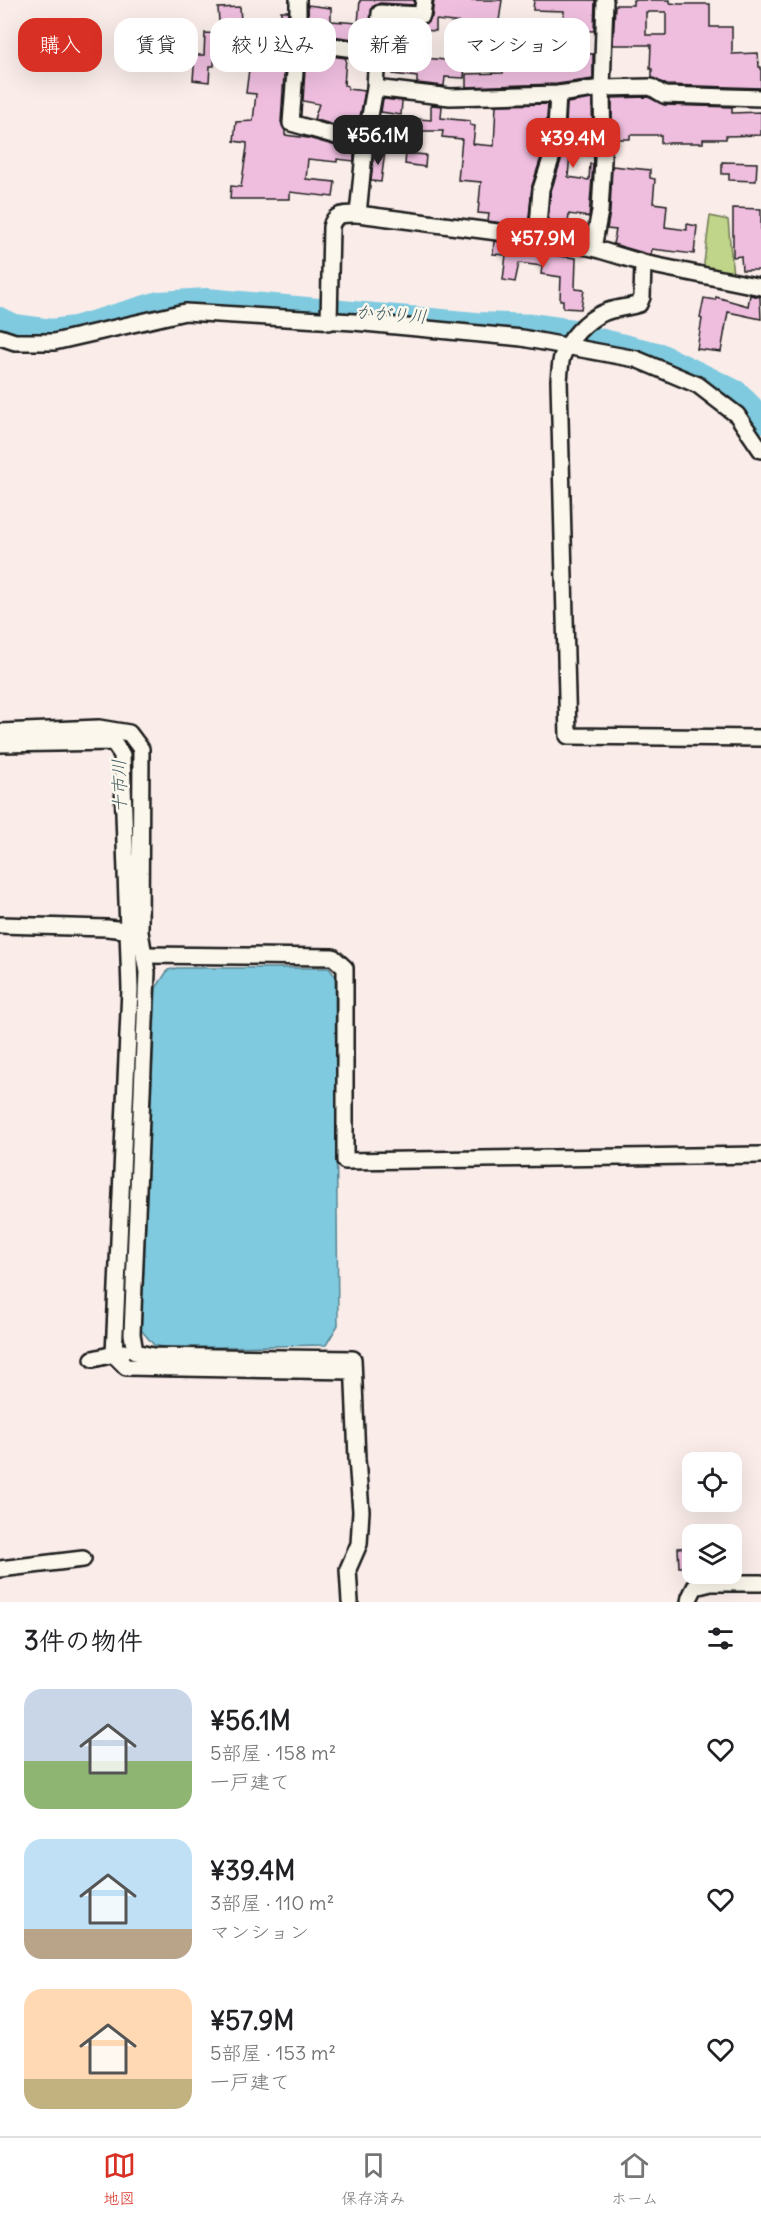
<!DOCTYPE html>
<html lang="ja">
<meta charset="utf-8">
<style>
body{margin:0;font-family:Delius,"Klee One",sans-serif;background:#f6f6f6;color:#202124;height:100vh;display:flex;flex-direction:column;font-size:22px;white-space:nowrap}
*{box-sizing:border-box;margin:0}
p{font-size:20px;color:#757577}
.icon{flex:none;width:33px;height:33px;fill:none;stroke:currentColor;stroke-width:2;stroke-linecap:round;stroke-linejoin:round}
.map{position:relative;height:1602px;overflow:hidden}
.panel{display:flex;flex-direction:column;background:#fff;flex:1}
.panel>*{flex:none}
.guide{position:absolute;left:18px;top:18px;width:726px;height:54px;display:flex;gap:12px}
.tools{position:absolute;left:682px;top:1452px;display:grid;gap:12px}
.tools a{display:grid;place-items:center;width:60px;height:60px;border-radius:12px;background:#fff;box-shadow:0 6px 24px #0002;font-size:30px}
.price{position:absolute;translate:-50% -51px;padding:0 14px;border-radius:12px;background:#d93025;color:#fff;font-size:20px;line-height:39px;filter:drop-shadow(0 2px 3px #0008)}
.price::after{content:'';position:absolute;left:50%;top:36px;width:18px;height:14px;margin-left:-9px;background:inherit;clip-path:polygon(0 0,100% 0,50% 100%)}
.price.current{background:#222;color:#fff}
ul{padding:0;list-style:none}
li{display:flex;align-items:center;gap:18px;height:150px;padding:0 24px}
li span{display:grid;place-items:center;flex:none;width:168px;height:120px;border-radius:18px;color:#555}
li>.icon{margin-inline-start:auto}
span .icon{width:72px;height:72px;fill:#fffc;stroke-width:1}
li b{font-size:26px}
h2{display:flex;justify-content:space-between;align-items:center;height:72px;padding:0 24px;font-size:26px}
.pill{padding:0 21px;border-radius:18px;background:#fff;box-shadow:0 6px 24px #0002;font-size:21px;line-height:54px}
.pill.current{background:#d93025;color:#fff}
.tabs{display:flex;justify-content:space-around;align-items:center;height:84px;border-top:2px solid #e0e0e0;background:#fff;font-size:16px;color:#757577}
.tabs a{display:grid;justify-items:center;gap:3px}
.tabs .current{color:#d93025}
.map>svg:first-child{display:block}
.green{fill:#c0d58a;stroke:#6e7853;stroke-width:1.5}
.water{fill:#7fcadf;stroke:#578491;stroke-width:1.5}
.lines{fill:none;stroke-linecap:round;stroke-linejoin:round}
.stream{stroke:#578491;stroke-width:4}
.river{stroke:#7fcadf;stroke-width:24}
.building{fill:#efbedf;stroke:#1c1c1c;stroke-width:1.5;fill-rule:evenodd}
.street-casing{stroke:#1c1c1c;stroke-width:20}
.street{stroke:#fbf7ec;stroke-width:15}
.labels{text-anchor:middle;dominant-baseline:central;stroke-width:5;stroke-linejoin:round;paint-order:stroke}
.water-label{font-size:18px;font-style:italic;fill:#3f5960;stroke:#fbf7ec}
</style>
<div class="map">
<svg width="761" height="1602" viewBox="0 0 761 1602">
<rect width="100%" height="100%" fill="#f9ece9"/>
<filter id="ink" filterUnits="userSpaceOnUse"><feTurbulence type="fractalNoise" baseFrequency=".0167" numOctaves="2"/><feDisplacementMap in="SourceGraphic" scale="12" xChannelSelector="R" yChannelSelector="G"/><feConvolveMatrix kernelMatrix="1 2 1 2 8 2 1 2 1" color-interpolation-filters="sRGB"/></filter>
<g filter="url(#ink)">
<polygon class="green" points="710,216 728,220 733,276 705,269 704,263"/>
<polygon class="water" points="177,968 329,968 335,976 338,1325 326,1345 168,1348 154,1345 141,1330 156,988 168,970"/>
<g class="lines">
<polyline class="stream" points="122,744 132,750 133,823"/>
<polyline class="river" points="0,319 15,326 51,331 75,328 159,303 207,300 476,324 538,326 573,331 599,340 660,355 736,392 751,407 761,421"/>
</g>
<g class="building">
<polygon points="360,0 414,0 414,5 380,3 372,7 368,41 309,33 308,5 331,8 331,21 358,23"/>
<polygon points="434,0 502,0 497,35 500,35 499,48 471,47 472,24 436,20 436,31 389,28 389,23 427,23 432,17"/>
<polygon points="534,0 595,0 594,31 563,30 564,11 533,10"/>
<path d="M 633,0 L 670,0 L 670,3 L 679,4 L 710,4 L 710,27 L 732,27 L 732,54 L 758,53 L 759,67 L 761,67 L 761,88 L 667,85 L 652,78 L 652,69 L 650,69 L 651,45 L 613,45 L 615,5 L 633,5 ZM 646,12 L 666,12 L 666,35 L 646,35 Z"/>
<polygon points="240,7 241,21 229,21 227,48 215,48 214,66 210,66 209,82 193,80 195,55 204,55 205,33 220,34 218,8"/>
<polygon points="281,11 288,11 281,122 285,131 285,135 308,138 354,151 354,161 337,159 337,162 308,159 306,179 335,182 333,197 290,192 290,199 230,199 231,186 241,187 247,147 247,143 234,141 236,122 253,121 256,94 246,93 254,29 281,32"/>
<polygon points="533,34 570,34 569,53 593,54 593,79 557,84 466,87 466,74 503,73 503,64 533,64"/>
<polygon points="306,53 346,58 344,85 348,86 348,89 365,91 357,132 314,119 319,104 303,101"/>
<polygon points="395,55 465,62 464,78 445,77 444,86 417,83 417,77 393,74"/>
<polygon points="648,97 664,105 732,107 732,113 761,112 761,135 726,136 726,139 703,139 703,143 661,143 661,135 630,135 630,139 612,139 612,98"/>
<polygon points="383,99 402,101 401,115 381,112"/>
<polygon points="592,99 593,156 570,154 568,177 589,180 590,164 593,164 589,217 569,214 567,233 547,230 551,191 565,148 567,103"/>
<polygon points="548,104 545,145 532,186 528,227 488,221 489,214 478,213 481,182 458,180 462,139 442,137 443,131 422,131 422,135 391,133 393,117 431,120 431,105 442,106 441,118 470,121 470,125 475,126 473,144 494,146 496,105"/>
<polygon points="374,151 385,151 381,182 371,181"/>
<polygon points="406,153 426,155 425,167 405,164"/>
<polygon points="722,162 757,163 756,181 729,180 729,174 722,174"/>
<polygon points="612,166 650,170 650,178 655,179 653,203 667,205 665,227 687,230 687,224 697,226 694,254 652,249 651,255 613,244 616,230 607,229 610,212"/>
<polygon points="733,208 761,209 761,270 742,270 741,256 733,257"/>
<polygon points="494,241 551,251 550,255 576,258 575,289 584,290 581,309 563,308 563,300 560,300 561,277 541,274 542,266 519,263 515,282 503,280 506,255 493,254"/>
<polygon points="750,295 760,297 761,319 728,312 721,352 697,349 702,319 700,318 704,298 715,300 716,297 748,306"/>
<polygon points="693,1547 693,1567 679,1567 678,1548"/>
</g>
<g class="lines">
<g class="street-casing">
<g id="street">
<polyline points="298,0 298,32 301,42 377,52 375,88 365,144 358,214"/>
<polyline points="298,33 291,123 365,144"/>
<polyline points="377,52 380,13 422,15 424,0"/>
<polyline points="375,88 450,97 558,94 602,88 651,87 664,95 761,98"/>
<polyline points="537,238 541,189 555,147 558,94"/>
<polyline points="593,248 600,211 603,160 602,88 605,0"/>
<path d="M 643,263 L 642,297 L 639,304 C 627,308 614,308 603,313 C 586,320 568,340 562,357 C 560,364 560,373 559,380 L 568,736 L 761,738"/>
<path d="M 329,322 L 331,227 C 334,213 345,214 358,214 L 513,234 L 593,248 L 643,263 L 761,287"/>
<polyline points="0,337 15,342 54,342 185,312 354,322 522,338 636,359 698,385 737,415 761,450"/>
<polyline points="0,732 99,728 129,733 141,749 140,932 147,972 132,1334 135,1352 153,1356 353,1359 357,1459 361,1511 359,1544 348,1569 350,1602"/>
<polyline points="0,744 113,742 122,755 130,989 114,1355 126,1367 353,1371"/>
<polyline points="0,925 107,928 134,931"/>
<polyline points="145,955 333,957 345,968 345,1161 761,1155"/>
<polyline points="93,1359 123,1352"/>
<polyline points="0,1569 83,1559"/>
<polyline points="689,1602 690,1597 695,1587 711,1583 761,1583"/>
</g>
</g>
<use href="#street" class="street"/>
</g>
</g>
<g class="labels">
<g class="water-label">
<text transform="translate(391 314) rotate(4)">かがり川</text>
<text transform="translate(119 786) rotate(-91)">十市川</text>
</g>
</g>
</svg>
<div class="tools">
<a><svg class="icon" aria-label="locate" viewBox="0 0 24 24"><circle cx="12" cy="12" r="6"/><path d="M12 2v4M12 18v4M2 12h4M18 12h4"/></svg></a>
<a><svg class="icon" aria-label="layers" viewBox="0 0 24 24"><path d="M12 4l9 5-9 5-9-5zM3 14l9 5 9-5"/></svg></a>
</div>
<b class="price current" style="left:378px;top:166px">¥56.1M</b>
<b class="price" style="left:573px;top:169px">¥39.4M</b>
<b class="price" style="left:543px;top:269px">¥57.9M</b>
<div class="guide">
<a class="pill current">購入</a>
<a class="pill">賃貸</a>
<a class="pill">絞り込み</a>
<a class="pill">新着</a>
<a class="pill">マンション</a>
</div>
</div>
<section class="panel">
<h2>3件の物件<svg class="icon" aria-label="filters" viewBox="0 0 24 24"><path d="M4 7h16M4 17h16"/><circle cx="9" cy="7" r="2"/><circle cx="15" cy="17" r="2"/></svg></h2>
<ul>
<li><span style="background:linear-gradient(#c9d6e8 60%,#8fb573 0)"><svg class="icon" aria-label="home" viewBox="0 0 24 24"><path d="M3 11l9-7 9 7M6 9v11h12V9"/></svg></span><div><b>¥56.1M</b><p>5部屋 · 158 m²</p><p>一戸建て</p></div><svg class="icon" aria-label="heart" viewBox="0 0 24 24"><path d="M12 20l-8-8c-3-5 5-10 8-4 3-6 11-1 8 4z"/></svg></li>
<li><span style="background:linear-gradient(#bfe0f5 75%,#b9a48a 0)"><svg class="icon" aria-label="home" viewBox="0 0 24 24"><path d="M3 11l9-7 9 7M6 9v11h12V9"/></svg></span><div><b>¥39.4M</b><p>3部屋 · 110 m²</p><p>マンション</p></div><svg class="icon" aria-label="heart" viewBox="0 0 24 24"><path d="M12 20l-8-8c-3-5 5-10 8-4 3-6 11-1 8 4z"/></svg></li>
<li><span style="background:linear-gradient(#ffd9b3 75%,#c2b280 0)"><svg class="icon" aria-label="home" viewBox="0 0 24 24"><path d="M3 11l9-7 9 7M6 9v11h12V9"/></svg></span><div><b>¥57.9M</b><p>5部屋 · 153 m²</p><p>一戸建て</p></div><svg class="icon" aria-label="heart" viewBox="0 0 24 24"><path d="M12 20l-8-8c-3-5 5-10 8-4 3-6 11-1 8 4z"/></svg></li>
</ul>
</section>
<nav class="tabs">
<a class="current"><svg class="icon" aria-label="map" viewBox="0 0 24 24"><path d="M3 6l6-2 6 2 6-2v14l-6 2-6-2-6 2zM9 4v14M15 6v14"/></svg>地図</a>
<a><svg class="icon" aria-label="saved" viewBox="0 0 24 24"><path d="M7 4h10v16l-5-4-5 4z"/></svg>保存済み</a>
<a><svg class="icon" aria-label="home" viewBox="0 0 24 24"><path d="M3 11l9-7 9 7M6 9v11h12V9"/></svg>ホーム</a>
</nav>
